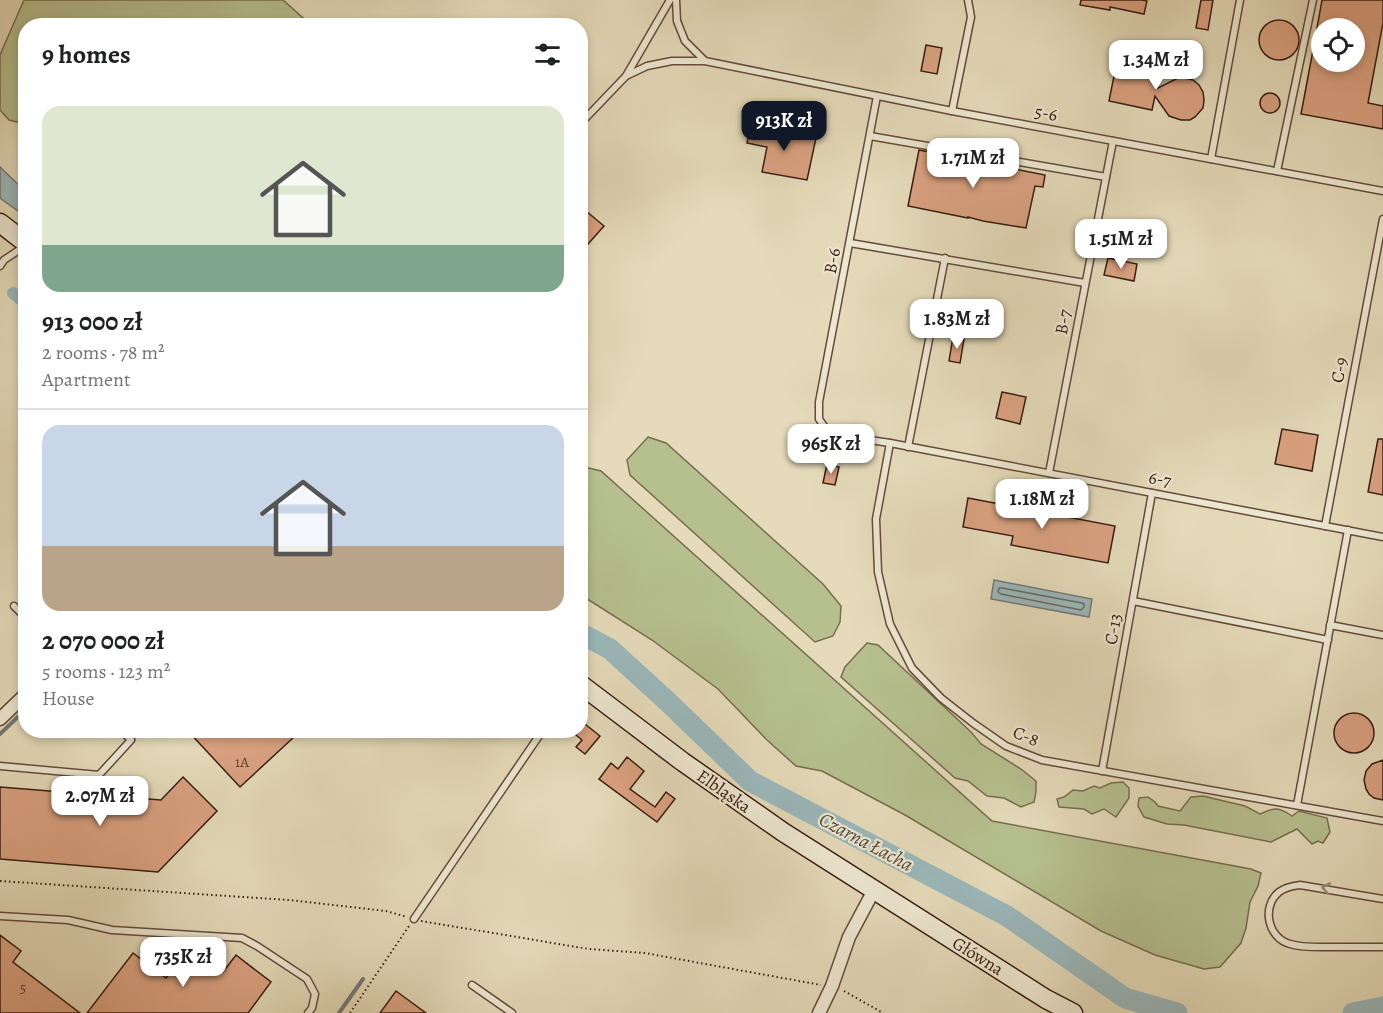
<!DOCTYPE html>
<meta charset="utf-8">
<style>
body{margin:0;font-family:Alegreya,serif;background:#f6f6f6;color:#202124;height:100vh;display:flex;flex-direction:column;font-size:22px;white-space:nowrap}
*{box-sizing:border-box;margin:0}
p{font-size:20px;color:#757577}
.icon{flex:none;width:33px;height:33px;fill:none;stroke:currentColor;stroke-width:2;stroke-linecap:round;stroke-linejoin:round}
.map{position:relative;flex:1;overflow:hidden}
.side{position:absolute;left:18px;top:18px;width:570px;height:720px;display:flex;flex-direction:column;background:#fff;border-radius:24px;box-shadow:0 3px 9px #0003}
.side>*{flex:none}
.tools{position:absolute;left:1311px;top:18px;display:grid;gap:12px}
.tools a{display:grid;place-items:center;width:54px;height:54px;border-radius:50%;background:#fff;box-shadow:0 3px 9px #0003;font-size:30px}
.price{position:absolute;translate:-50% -51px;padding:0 14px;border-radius:12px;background:#fff;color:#222;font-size:20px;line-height:39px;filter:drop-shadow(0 2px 3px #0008)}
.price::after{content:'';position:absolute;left:50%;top:36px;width:18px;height:14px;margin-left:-9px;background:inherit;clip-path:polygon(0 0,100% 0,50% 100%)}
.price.active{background:#111827;color:#fff}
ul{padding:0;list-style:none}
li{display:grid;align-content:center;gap:12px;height:318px;padding:0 24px}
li+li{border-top:2px solid #e0e0e0}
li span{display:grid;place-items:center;height:186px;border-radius:18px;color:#555}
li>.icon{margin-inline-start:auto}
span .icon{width:108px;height:108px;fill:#fffc;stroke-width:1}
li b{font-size:26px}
h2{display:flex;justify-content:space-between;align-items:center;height:72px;padding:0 24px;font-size:26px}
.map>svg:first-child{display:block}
.green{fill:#b6c08f;stroke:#786e50;stroke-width:1.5}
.water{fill:#9bb8bb;stroke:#747a77;stroke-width:1.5}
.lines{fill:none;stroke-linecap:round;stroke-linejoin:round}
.shore{stroke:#6a6a66;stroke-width:1.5}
.stream{stroke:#747a77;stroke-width:4}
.canal{stroke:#9bb8bb;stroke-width:12}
.river{stroke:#9bb8bb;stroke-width:21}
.building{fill:#daa281;stroke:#391d12;stroke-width:1.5}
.lane-casing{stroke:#644c3c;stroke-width:9}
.street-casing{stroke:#644c3c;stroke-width:15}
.secondary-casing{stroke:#391d12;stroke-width:21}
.path{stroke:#391d12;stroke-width:2;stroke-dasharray:1.5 3;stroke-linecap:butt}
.lane{stroke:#eee8d2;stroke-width:6}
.street{stroke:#eee8d2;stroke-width:12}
.secondary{stroke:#eee8d2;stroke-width:18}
.oneway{stroke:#9d8d7c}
.labels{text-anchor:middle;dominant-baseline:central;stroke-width:4.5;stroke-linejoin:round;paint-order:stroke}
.number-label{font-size:15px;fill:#613e2e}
.street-label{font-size:18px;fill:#391d12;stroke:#eee8d2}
.water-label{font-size:20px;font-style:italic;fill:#564c45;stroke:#eee8d2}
</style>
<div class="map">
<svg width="1383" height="1013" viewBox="0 0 1383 1013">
<rect width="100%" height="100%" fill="#e5dbba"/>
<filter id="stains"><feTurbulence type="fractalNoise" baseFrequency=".00333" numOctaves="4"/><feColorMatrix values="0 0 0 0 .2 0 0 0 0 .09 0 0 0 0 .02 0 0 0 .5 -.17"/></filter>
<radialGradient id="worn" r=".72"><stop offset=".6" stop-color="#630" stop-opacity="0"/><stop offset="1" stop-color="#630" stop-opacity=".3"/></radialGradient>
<g class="green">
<polygon points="24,0 283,0 311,25 26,26 25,124 9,120 0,110 0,55"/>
<polygon points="648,437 666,443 823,584 841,606 840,622 833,636 815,642 630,475 627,460"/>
<polygon points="580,466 601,471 992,821 1251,869 1261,873 1258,886 1250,902 1246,928 1241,943 1220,967 1204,969 1155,955 1101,931 905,815 822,771 796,766 767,740 718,689 652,640 581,595"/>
<polygon points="867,643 878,645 971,732 981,744 1021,769 1036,781 1036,792 1034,802 1021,807 1004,798 987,796 968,781 955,778 841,677 845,667"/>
<polygon points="1123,782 1129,788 1129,798 1116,817 1104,809 1092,814 1084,809 1059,807 1057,799 1064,797 1073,790 1083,791 1094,786 1100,788 1111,783"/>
<path d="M 1203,796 L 1245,806 L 1260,814 C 1274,807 1279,807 1292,816 L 1299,811 L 1327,818 L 1330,832 L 1323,843 L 1318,841 L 1312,844 L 1297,829 L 1271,842 L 1184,825 L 1167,824 L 1144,817 L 1138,806 L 1139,798 L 1148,797 L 1155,802 L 1158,806 L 1180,811 L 1191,797 Z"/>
</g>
<g class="water">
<polygon points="0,167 25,191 25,216 0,198"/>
<polygon points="994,580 1092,599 1089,617 991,599"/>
</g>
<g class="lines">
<polygon class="shore" points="999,588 1002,588 1082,603 1084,604 1084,607 1081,610 1001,594 998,592"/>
<g class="stream">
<polyline points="0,734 26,709"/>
<polyline points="339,1013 363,979"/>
</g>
<polyline class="canal" points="13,293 26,304"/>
<g class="river">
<polyline points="580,633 610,649 667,701 750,781 1007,916 1125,998 1177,1013"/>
<polyline points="1353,1013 1383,1007"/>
</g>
</g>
<g class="building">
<polygon points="1081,0 1142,0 1147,1 1144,14 1110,7 1110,10 1080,5"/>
<polygon points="1201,0 1213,0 1208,30 1196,28"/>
<polygon points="1322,0 1383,0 1383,23 1368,103 1383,106 1383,129 1301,114 1317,29 1322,30 1322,62 1354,62 1354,28 1317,28"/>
<circle cx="1279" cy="40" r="20"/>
<polygon points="926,45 942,48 937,74 921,71"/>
<polygon points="1117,61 1160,69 1156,89 1178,78 1185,78 1193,80 1199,85 1203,92 1204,100 1203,108 1195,117 1190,120 1181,120 1169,116 1155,96 1152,110 1109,101"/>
<circle cx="1270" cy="103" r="10"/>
<polygon points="751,125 816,138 807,180 762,172 767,147 747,143"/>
<polygon points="919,150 1045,175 1043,187 1035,186 1026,228 983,221 968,217 968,218 908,206"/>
<polygon points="580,206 604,226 580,253"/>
<polygon points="1108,258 1137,264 1134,281 1104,275"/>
<polygon points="953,337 964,339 960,363 949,361"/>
<polygon points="1002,392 1026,397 1020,424 996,418"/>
<polygon points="1282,429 1318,435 1312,471 1275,464"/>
<polygon points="1378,439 1383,439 1383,495 1368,492"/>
<polygon points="827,464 839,467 835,485 823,483"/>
<polygon points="968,498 1115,526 1108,563 1011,545 1013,536 963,527"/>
<circle cx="1354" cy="733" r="20"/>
<polygon points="585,724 600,736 585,754 576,747 582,740 576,735"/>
<polygon points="187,730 288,730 294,737 240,787"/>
<polygon points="627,757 644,771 630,789 655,807 666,792 675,799 657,822 599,779 611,763 618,769"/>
<polygon points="1383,760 1383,800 1374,798 1369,794 1366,789 1364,780 1366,771 1372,764"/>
<polygon points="183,777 217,811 158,872 0,859 0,787 161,800"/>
<polygon points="0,935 21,951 13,962 80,1013 0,1013"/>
<polygon points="190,947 223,972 236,955 271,982 248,1013 87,1013 133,953 166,978"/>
<polygon points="396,991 426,1013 380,1013"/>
</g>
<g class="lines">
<g class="lane-casing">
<g id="lane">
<polyline points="676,0 677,21 685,41 705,61"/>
<polyline points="626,76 647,66 672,61 705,61 952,111 1383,191"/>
<polyline points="877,96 819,402 819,419 826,429 843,436 890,443 1383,537"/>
<polyline points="952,111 971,17 968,0"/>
<polyline points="580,124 626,76 670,0"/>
<polyline points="870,136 1106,177"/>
<polyline points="1211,159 1240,0"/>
<polyline points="1277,171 1313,0"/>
<polyline points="850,243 1085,283"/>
<polyline points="0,266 4,260 25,246"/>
<polyline points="890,443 876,519 878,572 890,624 912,668 941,698 973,723 1006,746 1042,760 1383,821"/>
<polyline points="908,447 945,258"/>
<polyline points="1049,473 1113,141"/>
<polyline points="1325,526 1383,219"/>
<polyline points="1133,601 1328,640"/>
<polyline points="14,606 26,618"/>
<polyline points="1330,625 1383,635"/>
<polyline points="0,766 99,775 131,740 121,730"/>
<polyline points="1102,771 1152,493"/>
<polyline points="1297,805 1348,530"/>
<path d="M 1383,899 L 1300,885 C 1293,886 1285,887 1279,892 C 1261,907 1268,938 1290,944 C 1304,948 1317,947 1332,947 C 1349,947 1366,947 1383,947"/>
<polyline points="0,916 68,920 112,930 242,938 257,946 307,979 315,994 312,1008 308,1013"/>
<polyline points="414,919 543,730"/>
<polyline points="472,985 512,1013"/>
</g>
</g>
<g class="street-casing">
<g id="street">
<polyline points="0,719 26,694"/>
<polyline points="819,1013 832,986 849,937 874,890"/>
</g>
</g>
<g class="secondary-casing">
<g id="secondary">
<polyline points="0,223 26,243"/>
<polyline points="580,684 683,762 783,832 1046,999 1073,1013"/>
</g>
</g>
<g class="path">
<polyline points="0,881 289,900 386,911 407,917"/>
<polyline points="421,921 589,949 645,953 821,985"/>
<polyline points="844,991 883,1013"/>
<polyline points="350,1013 409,926"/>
</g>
<use href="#lane" class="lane"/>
<use href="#street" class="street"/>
<use href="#secondary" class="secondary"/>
</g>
<defs><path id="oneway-chevron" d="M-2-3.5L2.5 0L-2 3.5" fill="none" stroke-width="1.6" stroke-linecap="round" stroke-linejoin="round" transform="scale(1.5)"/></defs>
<use class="oneway" href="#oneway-chevron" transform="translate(1326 888) rotate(-170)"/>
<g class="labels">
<g class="number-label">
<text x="242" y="762">1A</text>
<text x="23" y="988">5</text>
</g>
<g class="street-label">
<text transform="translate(1046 113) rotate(10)">5-6</text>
<text transform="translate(832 261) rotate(-79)">B-6</text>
<text transform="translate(1063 322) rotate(-79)">B-7</text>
<text transform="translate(1339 370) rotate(-79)">C-9</text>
<text transform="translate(1160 479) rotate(11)">6-7</text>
<text transform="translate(1113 629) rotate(-80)">C-13</text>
<text transform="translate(1026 736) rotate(23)">C-8</text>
<text transform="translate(724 791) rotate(35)">Elbląska</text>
<text transform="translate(978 956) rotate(32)">Główna</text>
</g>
<g class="water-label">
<text transform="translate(866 842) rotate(28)">Czarna Łacha</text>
</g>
</g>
<rect width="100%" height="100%" filter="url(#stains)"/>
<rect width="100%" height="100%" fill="url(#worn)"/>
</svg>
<div class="tools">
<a><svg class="icon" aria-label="locate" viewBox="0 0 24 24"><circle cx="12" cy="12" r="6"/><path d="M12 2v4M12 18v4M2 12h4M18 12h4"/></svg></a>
</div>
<b class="price" style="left:1156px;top:91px">1.34M zł</b>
<b class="price active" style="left:784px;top:152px">913K zł</b>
<b class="price" style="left:973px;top:189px">1.71M zł</b>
<b class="price" style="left:1121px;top:270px">1.51M zł</b>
<b class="price" style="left:957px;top:350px">1.83M zł</b>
<b class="price" style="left:831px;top:475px">965K zł</b>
<b class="price" style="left:1042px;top:530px">1.18M zł</b>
<b class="price" style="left:100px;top:827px">2.07M zł</b>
<b class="price" style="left:183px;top:988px">735K zł</b>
<section class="side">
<h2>9 homes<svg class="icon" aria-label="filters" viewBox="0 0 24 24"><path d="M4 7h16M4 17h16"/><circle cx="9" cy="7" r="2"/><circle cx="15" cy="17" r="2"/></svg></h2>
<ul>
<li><span style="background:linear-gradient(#dfe7d0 75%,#7fa58c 0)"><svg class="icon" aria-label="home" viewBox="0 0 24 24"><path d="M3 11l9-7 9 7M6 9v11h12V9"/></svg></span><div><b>913 000 zł</b><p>2 rooms · 78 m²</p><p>Apartment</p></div></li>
<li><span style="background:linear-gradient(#c9d6e8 65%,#b9a48a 0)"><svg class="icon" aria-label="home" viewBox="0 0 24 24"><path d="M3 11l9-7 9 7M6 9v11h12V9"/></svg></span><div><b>2 070 000 zł</b><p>5 rooms · 123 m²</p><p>House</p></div></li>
</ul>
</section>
</div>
